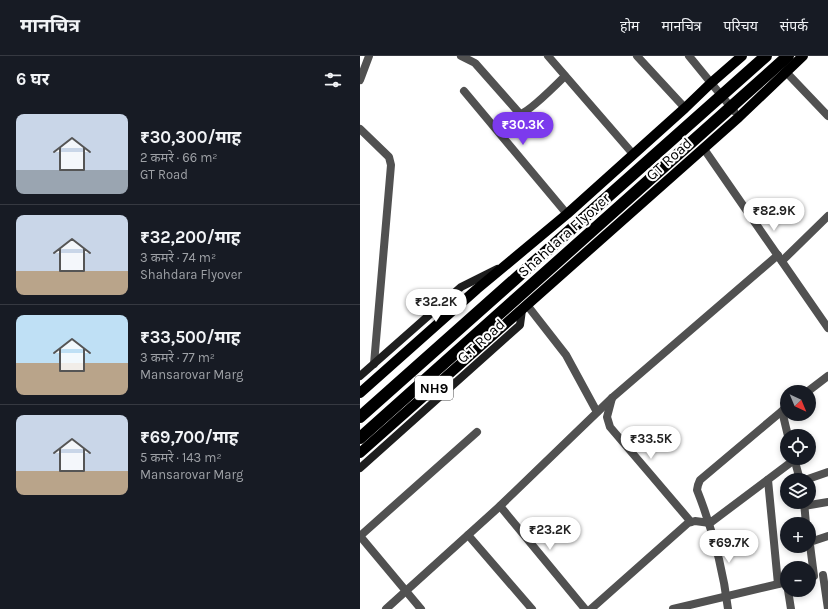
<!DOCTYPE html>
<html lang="hi">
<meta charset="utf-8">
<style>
body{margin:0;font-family:Karla,"Noto Sans Devanagari",sans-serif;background:#20242c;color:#f1f3f6;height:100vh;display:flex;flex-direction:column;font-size:15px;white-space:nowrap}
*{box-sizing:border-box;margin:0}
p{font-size:13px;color:#9ea1a6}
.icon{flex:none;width:22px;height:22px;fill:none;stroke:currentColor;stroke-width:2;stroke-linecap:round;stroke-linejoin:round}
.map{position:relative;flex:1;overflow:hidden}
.side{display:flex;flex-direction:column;background:#171b24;width:360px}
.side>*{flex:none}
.needle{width:26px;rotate:136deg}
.fabs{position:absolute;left:420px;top:329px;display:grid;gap:8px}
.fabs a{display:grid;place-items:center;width:36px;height:36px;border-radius:50%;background:#171b24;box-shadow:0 2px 6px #0003;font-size:20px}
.price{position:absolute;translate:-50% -34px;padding:0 9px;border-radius:14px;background:#fff;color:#222;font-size:13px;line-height:26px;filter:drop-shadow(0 1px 2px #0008)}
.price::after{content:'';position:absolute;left:50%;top:24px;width:12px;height:9px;margin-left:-6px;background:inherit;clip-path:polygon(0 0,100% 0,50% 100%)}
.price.active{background:#7c3aed;color:#fff}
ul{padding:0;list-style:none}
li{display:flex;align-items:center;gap:12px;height:100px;padding:0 16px}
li+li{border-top:1px solid #363941}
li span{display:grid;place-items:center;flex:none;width:112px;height:80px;border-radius:8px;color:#555}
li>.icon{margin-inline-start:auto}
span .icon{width:48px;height:48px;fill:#fffc;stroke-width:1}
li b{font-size:17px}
h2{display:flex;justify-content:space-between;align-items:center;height:48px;padding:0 16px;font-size:17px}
header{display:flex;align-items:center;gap:24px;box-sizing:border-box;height:56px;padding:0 20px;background:#171b24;border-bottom:1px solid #363941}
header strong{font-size:19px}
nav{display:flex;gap:22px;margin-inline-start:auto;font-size:14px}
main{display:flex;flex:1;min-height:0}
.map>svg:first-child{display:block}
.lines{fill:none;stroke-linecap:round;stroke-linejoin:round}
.street{stroke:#515151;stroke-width:8}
.secondary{stroke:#1e1e1e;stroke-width:8}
.primary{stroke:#000;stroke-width:10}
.highway{stroke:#000;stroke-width:12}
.labels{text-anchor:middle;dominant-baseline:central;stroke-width:4;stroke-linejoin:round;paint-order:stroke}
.shield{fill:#fff;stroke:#4c4c4c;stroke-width:1}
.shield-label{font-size:14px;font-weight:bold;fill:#000}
.street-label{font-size:15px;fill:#000;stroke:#fff}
</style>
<header>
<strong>मानचित्र</strong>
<nav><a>होम</a><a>मानचित्र</a><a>परिचय</a><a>संपर्क</a></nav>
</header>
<main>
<section class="side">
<h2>6 घर<svg class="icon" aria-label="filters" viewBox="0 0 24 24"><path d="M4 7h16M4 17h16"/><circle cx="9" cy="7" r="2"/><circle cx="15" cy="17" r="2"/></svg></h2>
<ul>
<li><span style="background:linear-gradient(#c9d6e8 70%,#9aa5b1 0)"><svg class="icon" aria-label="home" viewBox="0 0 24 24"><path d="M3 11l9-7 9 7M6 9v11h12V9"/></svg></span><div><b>₹30,300/माह</b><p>2 कमरे · 66 m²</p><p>GT Road</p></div></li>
<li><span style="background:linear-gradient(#c9d6e8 70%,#b9a48a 0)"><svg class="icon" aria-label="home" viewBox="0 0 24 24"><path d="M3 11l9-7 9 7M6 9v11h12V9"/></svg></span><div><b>₹32,200/माह</b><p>3 कमरे · 74 m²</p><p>Shahdara Flyover</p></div></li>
<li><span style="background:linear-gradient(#bfe0f5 60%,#b9a48a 0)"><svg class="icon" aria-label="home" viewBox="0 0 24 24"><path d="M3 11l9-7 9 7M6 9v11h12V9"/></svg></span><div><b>₹33,500/माह</b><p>3 कमरे · 77 m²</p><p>Mansarovar Marg</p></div></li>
<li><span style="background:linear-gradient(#c9d6e8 70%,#b9a48a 0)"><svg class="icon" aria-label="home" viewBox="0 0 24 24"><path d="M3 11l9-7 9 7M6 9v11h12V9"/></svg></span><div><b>₹69,700/माह</b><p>5 कमरे · 143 m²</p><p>Mansarovar Marg</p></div></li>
</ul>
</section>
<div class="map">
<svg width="468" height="553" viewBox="0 0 468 553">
<rect width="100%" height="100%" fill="#fff"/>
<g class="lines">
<g class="street">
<path d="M 101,0 L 115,7 L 160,58 C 169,56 197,28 205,20"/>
<polyline points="188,0 273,98"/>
<polyline points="277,0 325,52"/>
<polyline points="329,0 374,55"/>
<polyline points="426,16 468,60"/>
<polyline points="0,24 9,0"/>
<polyline points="104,35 207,158"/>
<polyline points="0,73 29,101 31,109 14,308"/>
<polyline points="344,93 468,272"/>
<polyline points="422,205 468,160"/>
<polyline points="167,249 206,299 237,356"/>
<polyline points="447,336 468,320"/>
<polyline points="252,342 247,361 250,371 291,419 331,466"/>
<polyline points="427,351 422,355 428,380"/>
<polyline points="434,402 440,424"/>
<polyline points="408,424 418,528"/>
<polyline points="445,424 468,416"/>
<polyline points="444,446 446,468"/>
<polyline points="140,450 225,553"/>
<polyline points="444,450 468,446"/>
<polyline points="108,479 172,553"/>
<polyline points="0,480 117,376"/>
<polyline points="0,480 61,553"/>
<polyline points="449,481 454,520"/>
<polyline points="450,486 468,480"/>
<polyline points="463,519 468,553"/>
<polyline points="428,534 431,553"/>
<polyline points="26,553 140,450 253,341 418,199"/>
<polyline points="231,553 328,467 335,465 350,467 430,407 433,402"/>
<polyline points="313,553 427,526"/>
<path d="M 368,553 C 363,512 352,472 337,434 L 338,429 L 340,424 L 422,355"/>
</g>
<g class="secondary">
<polyline points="0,320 101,231 137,213"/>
<polyline points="0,412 160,269 162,254"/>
</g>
<g class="primary">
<polyline points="0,337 117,233 207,158 325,52 351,27 382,0"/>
<polyline points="0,397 379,61 443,0"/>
</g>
<g class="highway">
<polyline points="0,361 406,0"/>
<polyline points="0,382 428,0"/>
</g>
</g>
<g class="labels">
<rect class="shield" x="55" y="320" width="38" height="24" rx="3"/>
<g class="shield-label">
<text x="74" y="332">NH9</text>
</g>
<g class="street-label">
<text transform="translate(309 103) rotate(-42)">GT Road</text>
<text transform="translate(204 179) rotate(-42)">Shahdara Flyover</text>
<text transform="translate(121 285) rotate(-42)">G.T Road</text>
</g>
</g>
</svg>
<div class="fabs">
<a><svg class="needle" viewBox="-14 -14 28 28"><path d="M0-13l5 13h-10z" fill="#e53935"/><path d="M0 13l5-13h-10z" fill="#9ea1a6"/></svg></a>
<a><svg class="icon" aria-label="locate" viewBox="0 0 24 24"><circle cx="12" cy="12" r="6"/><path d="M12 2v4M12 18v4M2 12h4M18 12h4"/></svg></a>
<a><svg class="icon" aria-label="layers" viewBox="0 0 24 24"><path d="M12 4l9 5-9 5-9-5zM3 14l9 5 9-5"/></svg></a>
<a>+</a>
<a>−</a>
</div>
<b class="price active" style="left:163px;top:90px">₹30.3K</b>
<b class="price" style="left:414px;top:176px">₹82.9K</b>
<b class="price" style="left:76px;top:267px">₹32.2K</b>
<b class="price" style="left:291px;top:404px">₹33.5K</b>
<b class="price" style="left:190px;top:495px">₹23.2K</b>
<b class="price" style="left:369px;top:508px">₹69.7K</b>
</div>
</main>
